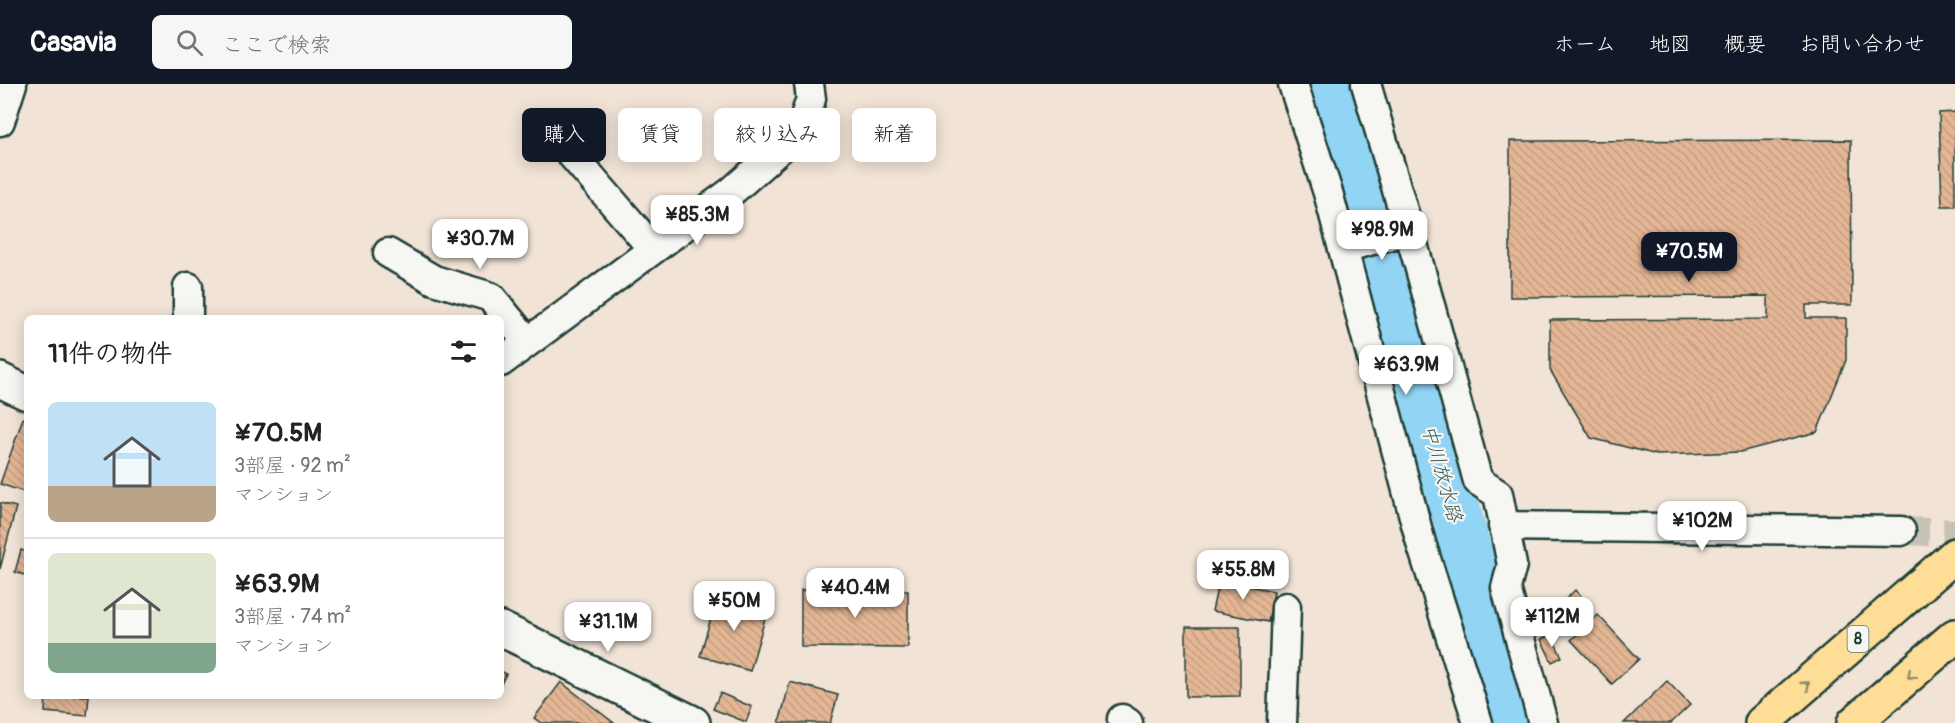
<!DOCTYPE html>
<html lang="ja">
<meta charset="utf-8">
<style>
body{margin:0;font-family:Pangolin,"Klee One",sans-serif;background:#f6f6f6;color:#222;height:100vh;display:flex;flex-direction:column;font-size:22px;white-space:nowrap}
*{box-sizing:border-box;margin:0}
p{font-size:20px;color:#767676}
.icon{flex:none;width:33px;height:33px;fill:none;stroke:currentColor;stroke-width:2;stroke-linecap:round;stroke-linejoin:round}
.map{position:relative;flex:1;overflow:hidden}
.details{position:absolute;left:24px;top:231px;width:480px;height:384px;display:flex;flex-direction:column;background:#fff;border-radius:9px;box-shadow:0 3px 15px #0003}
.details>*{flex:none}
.hud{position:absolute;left:522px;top:24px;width:570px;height:54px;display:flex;gap:12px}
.price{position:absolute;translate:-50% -51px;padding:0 14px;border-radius:12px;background:#fff;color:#222;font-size:20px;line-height:39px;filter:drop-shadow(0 2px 3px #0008)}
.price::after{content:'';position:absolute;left:50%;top:36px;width:18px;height:14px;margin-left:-9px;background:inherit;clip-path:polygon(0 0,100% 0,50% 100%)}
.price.current{background:#111827;color:#fff}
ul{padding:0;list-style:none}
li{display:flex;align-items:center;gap:18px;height:150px;padding:0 24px}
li+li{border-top:2px solid #e0e0e0}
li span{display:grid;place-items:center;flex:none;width:168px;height:120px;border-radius:9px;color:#555}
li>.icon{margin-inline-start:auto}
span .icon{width:72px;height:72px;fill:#fffc;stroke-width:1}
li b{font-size:26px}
h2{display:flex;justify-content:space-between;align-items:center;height:72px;padding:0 24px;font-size:26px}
.tag{padding:0 21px;border-radius:9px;background:#fff;box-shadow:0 3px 15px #0003;font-size:21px;line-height:54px}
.tag.current{background:#111827;color:#fff}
header{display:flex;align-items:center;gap:36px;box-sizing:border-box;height:84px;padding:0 30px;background:#111827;color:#fff}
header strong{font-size:28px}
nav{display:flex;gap:33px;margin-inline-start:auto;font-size:21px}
.search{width:420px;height:54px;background:#f6f6f6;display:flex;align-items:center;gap:15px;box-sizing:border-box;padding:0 21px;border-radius:9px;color:#767676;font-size:22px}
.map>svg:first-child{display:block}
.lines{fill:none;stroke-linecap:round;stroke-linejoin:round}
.river{stroke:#92d4f3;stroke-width:56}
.building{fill:url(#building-back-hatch);stroke:#1f3d34;stroke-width:1.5}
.minor-tunnel{stroke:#c7c2b6;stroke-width:28;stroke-dasharray:28 14;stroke-linecap:butt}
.minor-casing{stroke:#1f3d34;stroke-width:33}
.tertiary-casing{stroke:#1f3d34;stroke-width:38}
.trunk-casing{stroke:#1f3d34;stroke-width:38}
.minor{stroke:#f6f6f2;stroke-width:28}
.tertiary{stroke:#f6f6f2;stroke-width:33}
.trunk{stroke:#fedd96;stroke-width:33}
.oneway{stroke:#8e8d65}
.labels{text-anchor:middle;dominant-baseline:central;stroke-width:4.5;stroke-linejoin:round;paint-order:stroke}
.shield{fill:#f6f6f2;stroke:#60746d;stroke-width:1.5}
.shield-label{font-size:16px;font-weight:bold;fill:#1f3d34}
.water-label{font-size:20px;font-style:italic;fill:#365b5a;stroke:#f6f6f2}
</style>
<header>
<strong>Casavia</strong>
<div class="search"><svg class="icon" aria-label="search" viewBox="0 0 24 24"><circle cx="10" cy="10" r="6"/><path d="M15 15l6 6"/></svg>ここで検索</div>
<nav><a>ホーム</a><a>地図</a><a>概要</a><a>お問い合わせ</a></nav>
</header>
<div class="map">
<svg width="1955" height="639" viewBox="0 0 1955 639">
<defs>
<pattern id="building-back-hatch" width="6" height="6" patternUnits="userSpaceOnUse" patternTransform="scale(1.5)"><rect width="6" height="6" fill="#e4b695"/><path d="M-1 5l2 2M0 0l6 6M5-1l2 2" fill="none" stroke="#c39d81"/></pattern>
</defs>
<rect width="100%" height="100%" fill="#f1e3d6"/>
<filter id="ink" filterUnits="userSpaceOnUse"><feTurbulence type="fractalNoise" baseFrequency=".0167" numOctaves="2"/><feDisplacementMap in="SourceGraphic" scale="12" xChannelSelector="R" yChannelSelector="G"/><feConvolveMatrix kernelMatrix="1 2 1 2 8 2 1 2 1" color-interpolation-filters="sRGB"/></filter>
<g filter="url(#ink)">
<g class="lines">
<polyline class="river" points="1333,0 1512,639"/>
</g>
<g class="building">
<polygon points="1955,28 1955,122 1942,122 1939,29"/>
<polygon points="1851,56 1852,221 1806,221 1806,234 1846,234 1846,276 1817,348 1740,368 1657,371 1591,354 1550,286 1550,236 1768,235 1768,212 1510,213 1510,57"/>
<polygon points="23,334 27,336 27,409 0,400"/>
<polygon points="0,419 16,423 0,485"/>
<polygon points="21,466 27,468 27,492 15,488"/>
<polygon points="1219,496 1274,507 1268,538 1212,527"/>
<polygon points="801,506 908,507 908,564 801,563"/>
<polygon points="1575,506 1586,518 1576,527 1566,515"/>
<polygon points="718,509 768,524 750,587 700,572"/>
<polygon points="1598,531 1639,575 1612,600 1571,556"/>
<polygon points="1186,543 1240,543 1240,612 1186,613"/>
<polygon points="1551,551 1562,573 1552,578 1541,555"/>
<polygon points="501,587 506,590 501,600"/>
<polygon points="1667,597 1690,621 1671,639 1624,639"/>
<polygon points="561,598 614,639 541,639 534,634"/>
<polygon points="790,598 838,611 830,639 779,639"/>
<polygon points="720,609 752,623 746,638 713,625"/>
<polygon points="46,612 89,612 87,632 45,628"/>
</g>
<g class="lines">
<polyline class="minor-tunnel" points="1901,447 1955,449"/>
<g class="minor-casing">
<g id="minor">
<polyline points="1293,0 1329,112 1421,459 1478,639"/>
<polyline points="1366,0 1419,181 1478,397 1498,410 1512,481 1506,504 1543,639"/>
<polyline points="0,37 12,0"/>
<polyline points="572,71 653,165"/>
<polyline points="1343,164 1409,146"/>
<polyline points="388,169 434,196 491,213 527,257"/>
<polyline points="188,203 188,234"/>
<polyline points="501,278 731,108 800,47 811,15 809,0"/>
<polyline points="1503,442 1901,447"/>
<polyline points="1122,635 1128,639"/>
<polyline points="1282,639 1286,523"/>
</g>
</g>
<g class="tertiary-casing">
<g id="tertiary">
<polyline points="0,296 27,309"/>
<polyline points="501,545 693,639"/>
</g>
</g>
<g class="trunk-casing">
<g id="trunk">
<polyline points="1762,639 1955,471"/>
<polyline points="1854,639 1955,552"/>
</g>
</g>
<use href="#minor" class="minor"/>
<use href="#tertiary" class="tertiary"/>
<use href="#trunk" class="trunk"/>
</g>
<defs><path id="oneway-chevron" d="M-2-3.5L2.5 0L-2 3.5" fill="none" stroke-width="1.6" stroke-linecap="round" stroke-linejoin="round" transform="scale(1.5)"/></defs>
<g class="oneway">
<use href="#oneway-chevron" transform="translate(1911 591) rotate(139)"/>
<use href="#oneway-chevron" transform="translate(1806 601) rotate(-41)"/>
</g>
</g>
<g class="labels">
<rect class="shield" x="1847.5" y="542" width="21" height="26" rx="4.5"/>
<g class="shield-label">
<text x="1858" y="555">8</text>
</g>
<g class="water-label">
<text transform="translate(1442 389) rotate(74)">中川放水路</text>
</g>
</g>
</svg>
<b class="price" style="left:697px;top:162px">¥85.3M</b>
<b class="price" style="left:1382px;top:177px">¥98.9M</b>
<b class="price" style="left:480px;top:186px">¥30.7M</b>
<b class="price current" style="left:1689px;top:199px">¥70.5M</b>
<b class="price" style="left:1406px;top:312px">¥63.9M</b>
<b class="price" style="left:1702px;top:468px">¥102M</b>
<b class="price" style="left:1243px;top:517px">¥55.8M</b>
<b class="price" style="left:855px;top:535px">¥40.4M</b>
<b class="price" style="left:734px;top:548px">¥50M</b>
<b class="price" style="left:1552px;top:564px">¥112M</b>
<b class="price" style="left:608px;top:569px">¥31.1M</b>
<div class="hud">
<a class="tag current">購入</a>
<a class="tag">賃貸</a>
<a class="tag">絞り込み</a>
<a class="tag">新着</a>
</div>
<section class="details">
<h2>11件の物件<svg class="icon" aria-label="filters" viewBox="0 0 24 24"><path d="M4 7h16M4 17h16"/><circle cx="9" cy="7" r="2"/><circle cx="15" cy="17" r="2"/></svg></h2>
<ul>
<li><span style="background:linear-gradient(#bfe0f5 70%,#b9a48a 0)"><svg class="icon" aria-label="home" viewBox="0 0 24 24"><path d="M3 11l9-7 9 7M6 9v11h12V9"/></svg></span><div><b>¥70.5M</b><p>3部屋 · 92 m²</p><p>マンション</p></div></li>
<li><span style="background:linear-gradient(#dfe7d0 75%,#7fa58c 0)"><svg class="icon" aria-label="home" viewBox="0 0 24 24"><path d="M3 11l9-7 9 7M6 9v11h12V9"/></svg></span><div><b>¥63.9M</b><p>3部屋 · 74 m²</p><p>マンション</p></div></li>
</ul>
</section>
</div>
